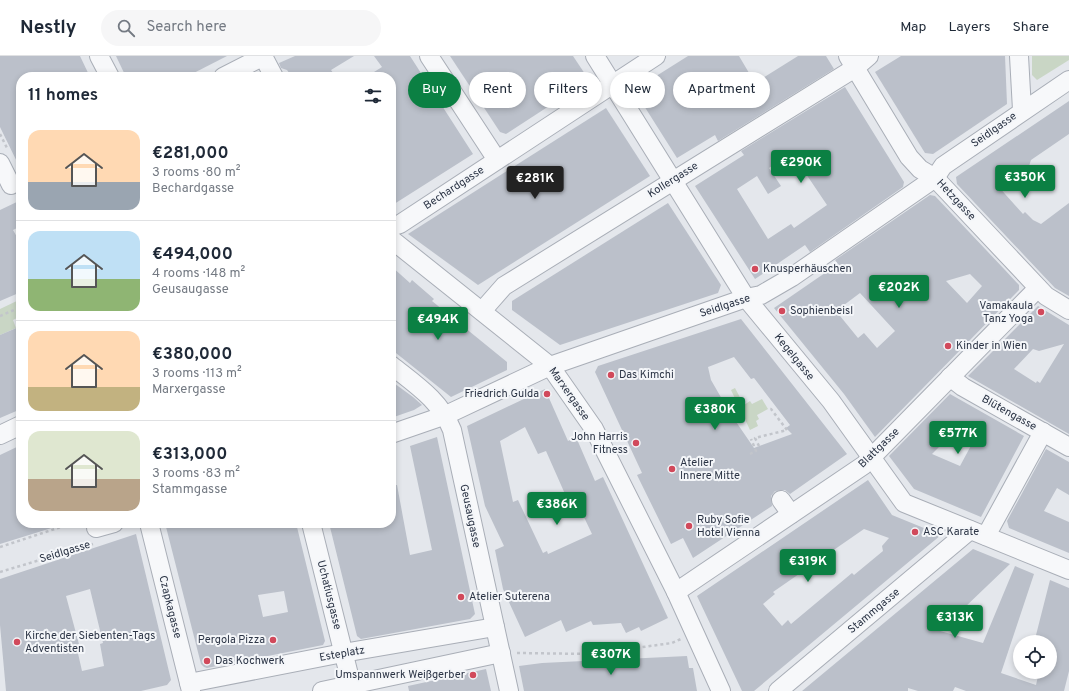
<!DOCTYPE html>
<meta charset="utf-8">
<style>
body{margin:0;font-family:Overpass,sans-serif;background:#f6f6f7;color:#1f2937;height:100vh;display:flex;flex-direction:column;font-size:15px;white-space:nowrap}
*{box-sizing:border-box;margin:0}
p{font-size:13px;color:#747a83}
.icon{flex:none;width:22px;height:22px;fill:none;stroke:currentColor;stroke-width:2;stroke-linecap:round;stroke-linejoin:round}
.map{position:relative;flex:1;overflow:hidden}
.drawer{position:absolute;left:16px;top:16px;width:380px;height:456px;display:flex;flex-direction:column;background:#fff;border-radius:16px;box-shadow:0 2px 6px #0003}
.drawer>*{flex:none}
.guide{position:absolute;left:408px;top:16px;width:380px;height:36px;display:flex;gap:8px}
.tools{position:absolute;left:1013px;top:579px;display:grid;gap:8px}
.tools a{display:grid;place-items:center;width:44px;height:44px;border-radius:50%;background:#fff;box-shadow:0 2px 6px #0003;font-size:20px}
.price{position:absolute;translate:-50% -34px;padding:0 9px;border-radius:4px;background:#0b8043;color:#fff;font-size:13px;line-height:26px;filter:drop-shadow(0 1px 2px #0008)}
.price::after{content:'';position:absolute;left:50%;top:24px;width:12px;height:9px;margin-left:-6px;background:inherit;clip-path:polygon(0 0,100% 0,50% 100%)}
.price.active{background:#222;color:#fff}
ul{padding:0;list-style:none}
li{display:flex;align-items:center;gap:12px;height:100px;padding:0 12px}
li+li{border-top:1px solid #e0e1e3}
li span{display:grid;place-items:center;flex:none;width:112px;height:80px;border-radius:12px;color:#555}
li>.icon{margin-inline-start:auto}
span .icon{width:48px;height:48px;fill:#fffc;stroke-width:1}
li b{font-size:17px}
h2{display:flex;justify-content:space-between;align-items:center;height:48px;padding:0 12px;font-size:17px}
.pill{padding:0 14px;border-radius:18px;background:#fff;box-shadow:0 2px 6px #0003;font-size:14px;line-height:36px}
.pill.active{background:#0b8043;color:#fff}
header{display:flex;align-items:center;gap:24px;box-sizing:border-box;height:56px;padding:0 20px;background:#fff;border-bottom:1px solid #e0e1e3}
header strong{font-size:19px}
nav{display:flex;gap:22px;margin-inline-start:auto;font-size:14px}
.search{width:280px;height:36px;background:#f6f6f7;display:flex;align-items:center;gap:10px;box-sizing:border-box;padding:0 14px;border-radius:22px;color:#747a83;font-size:15px}
.map>svg:first-child{display:block}
.green{fill:#c9d6c5}
.building{fill:#bbc0ca;fill-rule:evenodd}
.lines{fill:none;stroke-linecap:round;stroke-linejoin:round}
.minor-casing{stroke:#a9aeb7;stroke-width:20}
.path{stroke:#c2c5cb;stroke-width:2.5;stroke-dasharray:3 3;stroke-linecap:butt}
.minor{stroke:#f7f8fa;stroke-width:18}
.poi-dot{fill:#d1495b;stroke:#f4f6f9;stroke-width:1.5}
.labels{text-anchor:middle;dominant-baseline:central;stroke-width:4;stroke-linejoin:round;paint-order:stroke}
.street-label{font-size:11px;fill:#2b3445;stroke:#f4f6f9}
.poi-label{font-size:11px;fill:#2b3445;stroke:#f4f6f9;text-anchor:start}
</style>
<header>
<strong>Nestly</strong>
<div class="search"><svg class="icon" aria-label="search" viewBox="0 0 24 24"><circle cx="10" cy="10" r="6"/><path d="M15 15l6 6"/></svg>Search here</div>
<nav><a>Map</a><a>Layers</a><a>Share</a></nav>
</header>
<div class="map">
<svg width="1069" height="635" viewBox="0 0 1069 635">
<rect width="100%" height="100%" fill="#e4e7ec"/>
<g class="green">
<polygon points="1032,0 1069,0 1069,4 1037,24 1032,19"/>
<polygon points="21,243 21,260 13,264 16,272 0,279 0,253"/>
<polygon points="735,332 744,349 750,345 752,348 762,343 768,353 757,359 759,363 756,365 758,370 750,374 731,334"/>
</g>
<g class="building">
<polygon points="0,0 80,0 90,21 21,21 21,114 0,71"/>
<polygon points="116,0 227,0 186,21 126,21"/>
<polygon points="295,0 354,0 331,14 336,21 292,21 287,14 281,12 279,7"/>
<polygon points="374,0 410,0 473,98 391,150 391,21 366,21 382,11"/>
<polygon points="450,0 573,0 589,24 506,78 500,76"/>
<polygon points="688,0 739,0 755,27 798,0 826,0 834,13 718,85 715,79 677,102 634,34"/>
<polygon points="901,0 1005,0 1007,48 933,98 925,97 875,16"/>
<path d="M 845,31 L 904,126 L 903,131 L 810,196 L 805,189 L 755,223 L 695,130 L 744,99 L 741,95 ZM 796,94 L 808,112 L 804,115 L 827,149 L 794,172 L 791,168 L 768,183 L 737,133 L 757,120 L 768,138 L 781,130 L 769,112 Z"/>
<polygon points="1069,45 1069,78 1031,104 1029,110 1022,110 997,129 1023,158 1025,156 1033,164 1041,168 1069,147 1069,240 1055,232 957,128 956,121"/>
<polygon points="606,52 650,120 478,229 408,178"/>
<path d="M 930,139 L 935,140 L 1005,214 L 1019,229 L 1019,234 L 875,381 L 844,338 L 774,252 L 838,208 L 835,204 ZM 970,218 L 982,230 L 967,247 L 946,225 ZM 860,237 L 895,275 L 877,292 L 864,277 L 858,282 L 836,255 Z"/>
<polygon points="21,144 21,170 13,174 21,188 21,236 0,245 0,154"/>
<polygon points="668,147 721,229 718,237 560,289 512,254 512,245"/>
<polygon points="391,210 410,227 412,224 434,243 432,245 507,306 507,314 451,341 391,293"/>
<path d="M 1038,250 L 1069,269 L 1069,378 L 968,320 ZM 1064,288 L 1040,327 L 1037,325 L 1036,327 L 1014,313 L 1033,293 L 1039,295 Z"/>
<path d="M 741,263 L 847,398 L 790,438 L 785,434 L 775,435 L 771,440 L 772,450 L 693,502 L 683,482 L 671,488 L 637,419 L 642,417 L 595,316 L 598,310 ZM 734,301 L 751,323 L 754,322 L 790,369 L 786,372 L 792,378 L 754,392 L 730,357 L 711,324 L 708,311 Z"/>
<polygon points="21,270 21,353 0,362 0,279"/>
<polygon points="391,325 413,341 422,349 414,354 391,362"/>
<path d="M 545,333 L 568,385 L 576,381 L 595,425 L 603,421 L 668,562 L 641,575 L 639,571 L 626,577 L 621,567 L 593,569 L 591,565 L 566,576 L 561,564 L 525,581 L 503,533 L 495,494 L 504,490 L 485,450 L 467,370 ZM 525,371 L 538,398 L 546,395 L 565,438 L 572,436 L 592,478 L 548,498 L 547,495 L 543,497 L 518,444 L 513,446 L 500,385 Z"/>
<path d="M 950,338 L 1024,380 L 981,461 L 914,433 L 889,400 ZM 956,374 L 974,384 L 960,410 L 932,398 Z"/>
<polygon points="437,381 475,558 470,563 361,583 357,580 329,467 391,467 391,429 397,429 410,499 432,494 410,390"/>
<polygon points="21,389 21,467 57,467 58,470 0,488 0,399"/>
<polygon points="1046,393 1069,406 1069,439 1057,432 1044,455 1069,466 1069,497 1009,472 1007,465"/>
<path d="M 868,424 L 892,459 L 941,479 L 754,635 L 742,635 L 697,540 ZM 864,473 L 889,482 L 882,490 L 883,495 L 854,519 L 852,517 L 791,568 L 788,564 L 782,570 L 763,548 L 775,538 L 773,536 Z"/>
<path d="M 165,467 L 296,467 L 325,585 L 323,589 L 207,612 L 204,611 L 201,608 ZM 284,535 L 288,556 L 263,561 L 258,539 Z"/>
<path d="M 136,478 L 171,624 L 167,629 L 141,635 L 6,635 L 0,569 L 0,523 ZM 90,533 L 103,587 L 100,588 L 104,610 L 82,615 L 77,593 L 80,592 L 66,540 Z"/>
<polygon points="973,493 1010,508 940,575 983,587 1015,510 1034,518 1001,617 1036,629 1039,616 1050,616 1050,586 1041,586 1041,584 1035,583 1050,524 1069,532 1069,615 1064,635 966,635 955,631 953,635 918,635 908,632 908,635 802,635"/>
<polygon points="687,600 689,612 693,612 697,635 524,635 519,610 542,607"/>
<polygon points="486,613 491,635 409,635 408,630"/>
</g>
<g class="lines">
<g class="minor-casing">
<g id="minor">
<polyline points="99,0 110,21"/>
<polyline points="263,0 274,21"/>
<polyline points="429,0 497,104"/>
<polyline points="595,0 746,242 831,345 904,447 1069,514"/>
<polyline points="848,0 909,101 920,113 935,122 1046,240 1069,254"/>
<polyline points="1019,0 1022,54"/>
<polyline points="223,21 264,0"/>
<polyline points="0,107 11,129"/>
<polyline points="391,171 400,168 656,0"/>
<polyline points="391,183 550,310 594,373 676,536 721,635"/>
<polyline points="482,255 504,230 855,12 869,0"/>
<path d="M 391,309 C 416,329 440,344 452,374 L 509,635"/>
<polyline points="950,321 963,331 1069,391"/>
<polyline points="391,378 446,359 550,310 746,242 761,239 792,221 935,122 943,110 1069,24"/>
<polyline points="0,379 21,369"/>
<polyline points="781,444 791,458"/>
<polyline points="149,467 191,635"/>
<polyline points="311,467 353,635"/>
<polyline points="96,472 114,467"/>
<polyline points="986,480 1043,376"/>
<polyline points="676,536 864,409 1038,232"/>
<polyline points="189,627 343,597 495,571"/>
<polyline points="322,635 501,597"/>
<polyline points="778,635 970,474"/>
</g>
</g>
<g class="path">
<polyline points="0,78 7,92"/>
<polyline points="0,260 21,251"/>
<polyline points="759,390 755,382 787,374 771,353 768,353"/>
<polyline points="750,398 756,395 751,383"/>
<polyline points="0,491 73,467"/>
<polyline points="0,516 93,488"/>
<polyline points="517,597 592,598 672,587 681,583"/>
</g>
<use href="#minor" class="minor"/>
</g>
<g class="poi-dot">
<circle cx="755" cy="213" r="4"/>
<circle cx="782" cy="255" r="4"/>
<circle cx="1041" cy="256" r="4"/>
<circle cx="948" cy="290" r="4"/>
<circle cx="611" cy="319" r="4"/>
<circle cx="547" cy="338" r="4"/>
<circle cx="636" cy="387" r="4"/>
<circle cx="672" cy="413" r="4"/>
<circle cx="689" cy="470" r="4"/>
<circle cx="915" cy="476" r="4"/>
<circle cx="461" cy="541" r="4"/>
<circle cx="273" cy="584" r="4"/>
<circle cx="17" cy="586" r="4"/>
<circle cx="207" cy="605" r="4"/>
<circle cx="473" cy="619" r="4"/>
</g>
<g class="labels">
<g class="street-label">
<text transform="translate(994 74) rotate(-35)">Seidlgasse</text>
<text transform="translate(673 124) rotate(-32)">Kollergasse</text>
<text transform="translate(454 132) rotate(-33)">Bechardgasse</text>
<text transform="translate(956 144) rotate(47)">Hetzgasse</text>
<text transform="translate(725 250) rotate(-18)">Seidlgasse</text>
<text transform="translate(794 301) rotate(51)">Kegelgasse</text>
<text transform="translate(569 338) rotate(55)">Marxergasse</text>
<text transform="translate(1009 357) rotate(29)">Blütengasse</text>
<text transform="translate(879 392) rotate(-44)">Blattgasse</text>
<text transform="translate(470 460) rotate(78)">Geusaugasse</text>
<text transform="translate(65 496) rotate(-17)">Seidlgasse</text>
<text transform="translate(329 539) rotate(76)">Uchatiusgasse</text>
<text transform="translate(170 551) rotate(76)">Czapkagasse</text>
<text transform="translate(874 555) rotate(-40)">Stammgasse</text>
<text transform="translate(342 598) rotate(-10)">Esteplatz</text>
</g>
<g class="poi-label">
<text x="763" y="213">Knusperhäuschen</text>
<text x="1033" y="250" text-anchor="end">Vamakaula<tspan x="1033" dy="13">Tanz Yoga</tspan></text>
<text x="790" y="255">Sophienbeisl</text>
<text x="956" y="290">Kinder in Wien</text>
<text x="619" y="319">Das Kimchi</text>
<text x="539" y="338" text-anchor="end">Friedrich Gulda</text>
<text x="628" y="381" text-anchor="end">John Harris<tspan x="628" dy="13">Fitness</tspan></text>
<text x="680" y="407">Atelier<tspan x="680" dy="13">Innere Mitte</tspan></text>
<text x="697" y="464">Ruby Sofie<tspan x="697" dy="13">Hotel Vienna</tspan></text>
<text x="923" y="476">ASC Karate</text>
<text x="469" y="541">Atelier Suterena</text>
<text x="25" y="580">Kirche der Siebenten-Tags<tspan x="25" dy="13">Adventisten</tspan></text>
<text x="265" y="584" text-anchor="end">Pergola Pizza</text>
<text x="215" y="605">Das Kochwerk</text>
<text x="465" y="619" text-anchor="end">Umspannwerk Weißgerber</text>
</g>
</g>
</svg>
<div class="tools">
<a><svg class="icon" aria-label="locate" viewBox="0 0 24 24"><circle cx="12" cy="12" r="6"/><path d="M12 2v4M12 18v4M2 12h4M18 12h4"/></svg></a>
</div>
<b class="price" style="left:801px;top:128px">€290K</b>
<b class="price" style="left:1025px;top:143px">€350K</b>
<b class="price active" style="left:535px;top:144px">€281K</b>
<b class="price" style="left:899px;top:253px">€202K</b>
<b class="price" style="left:438px;top:285px">€494K</b>
<b class="price" style="left:715px;top:375px">€380K</b>
<b class="price" style="left:958px;top:399px">€577K</b>
<b class="price" style="left:557px;top:470px">€386K</b>
<b class="price" style="left:808px;top:527px">€319K</b>
<b class="price" style="left:955px;top:583px">€313K</b>
<b class="price" style="left:611px;top:620px">€307K</b>
<div class="guide">
<a class="pill active">Buy</a>
<a class="pill">Rent</a>
<a class="pill">Filters</a>
<a class="pill">New</a>
<a class="pill">Apartment</a>
</div>
<section class="drawer">
<h2>11 homes<svg class="icon" aria-label="filters" viewBox="0 0 24 24"><path d="M4 7h16M4 17h16"/><circle cx="9" cy="7" r="2"/><circle cx="15" cy="17" r="2"/></svg></h2>
<ul>
<li><span style="background:linear-gradient(#ffd9b3 65%,#9aa5b1 0)"><svg class="icon" aria-label="home" viewBox="0 0 24 24"><path d="M3 11l9-7 9 7M6 9v11h12V9"/></svg></span><div><b>€281,000</b><p>3 rooms · 80 m²</p><p>Bechardgasse</p></div></li>
<li><span style="background:linear-gradient(#bfe0f5 60%,#8fb573 0)"><svg class="icon" aria-label="home" viewBox="0 0 24 24"><path d="M3 11l9-7 9 7M6 9v11h12V9"/></svg></span><div><b>€494,000</b><p>4 rooms · 148 m²</p><p>Geusaugasse</p></div></li>
<li><span style="background:linear-gradient(#ffd9b3 70%,#c2b280 0)"><svg class="icon" aria-label="home" viewBox="0 0 24 24"><path d="M3 11l9-7 9 7M6 9v11h12V9"/></svg></span><div><b>€380,000</b><p>3 rooms · 113 m²</p><p>Marxergasse</p></div></li>
<li><span style="background:linear-gradient(#dfe7d0 60%,#b9a48a 0)"><svg class="icon" aria-label="home" viewBox="0 0 24 24"><path d="M3 11l9-7 9 7M6 9v11h12V9"/></svg></span><div><b>€313,000</b><p>3 rooms · 83 m²</p><p>Stammgasse</p></div></li>
</ul>
</section>
</div>
